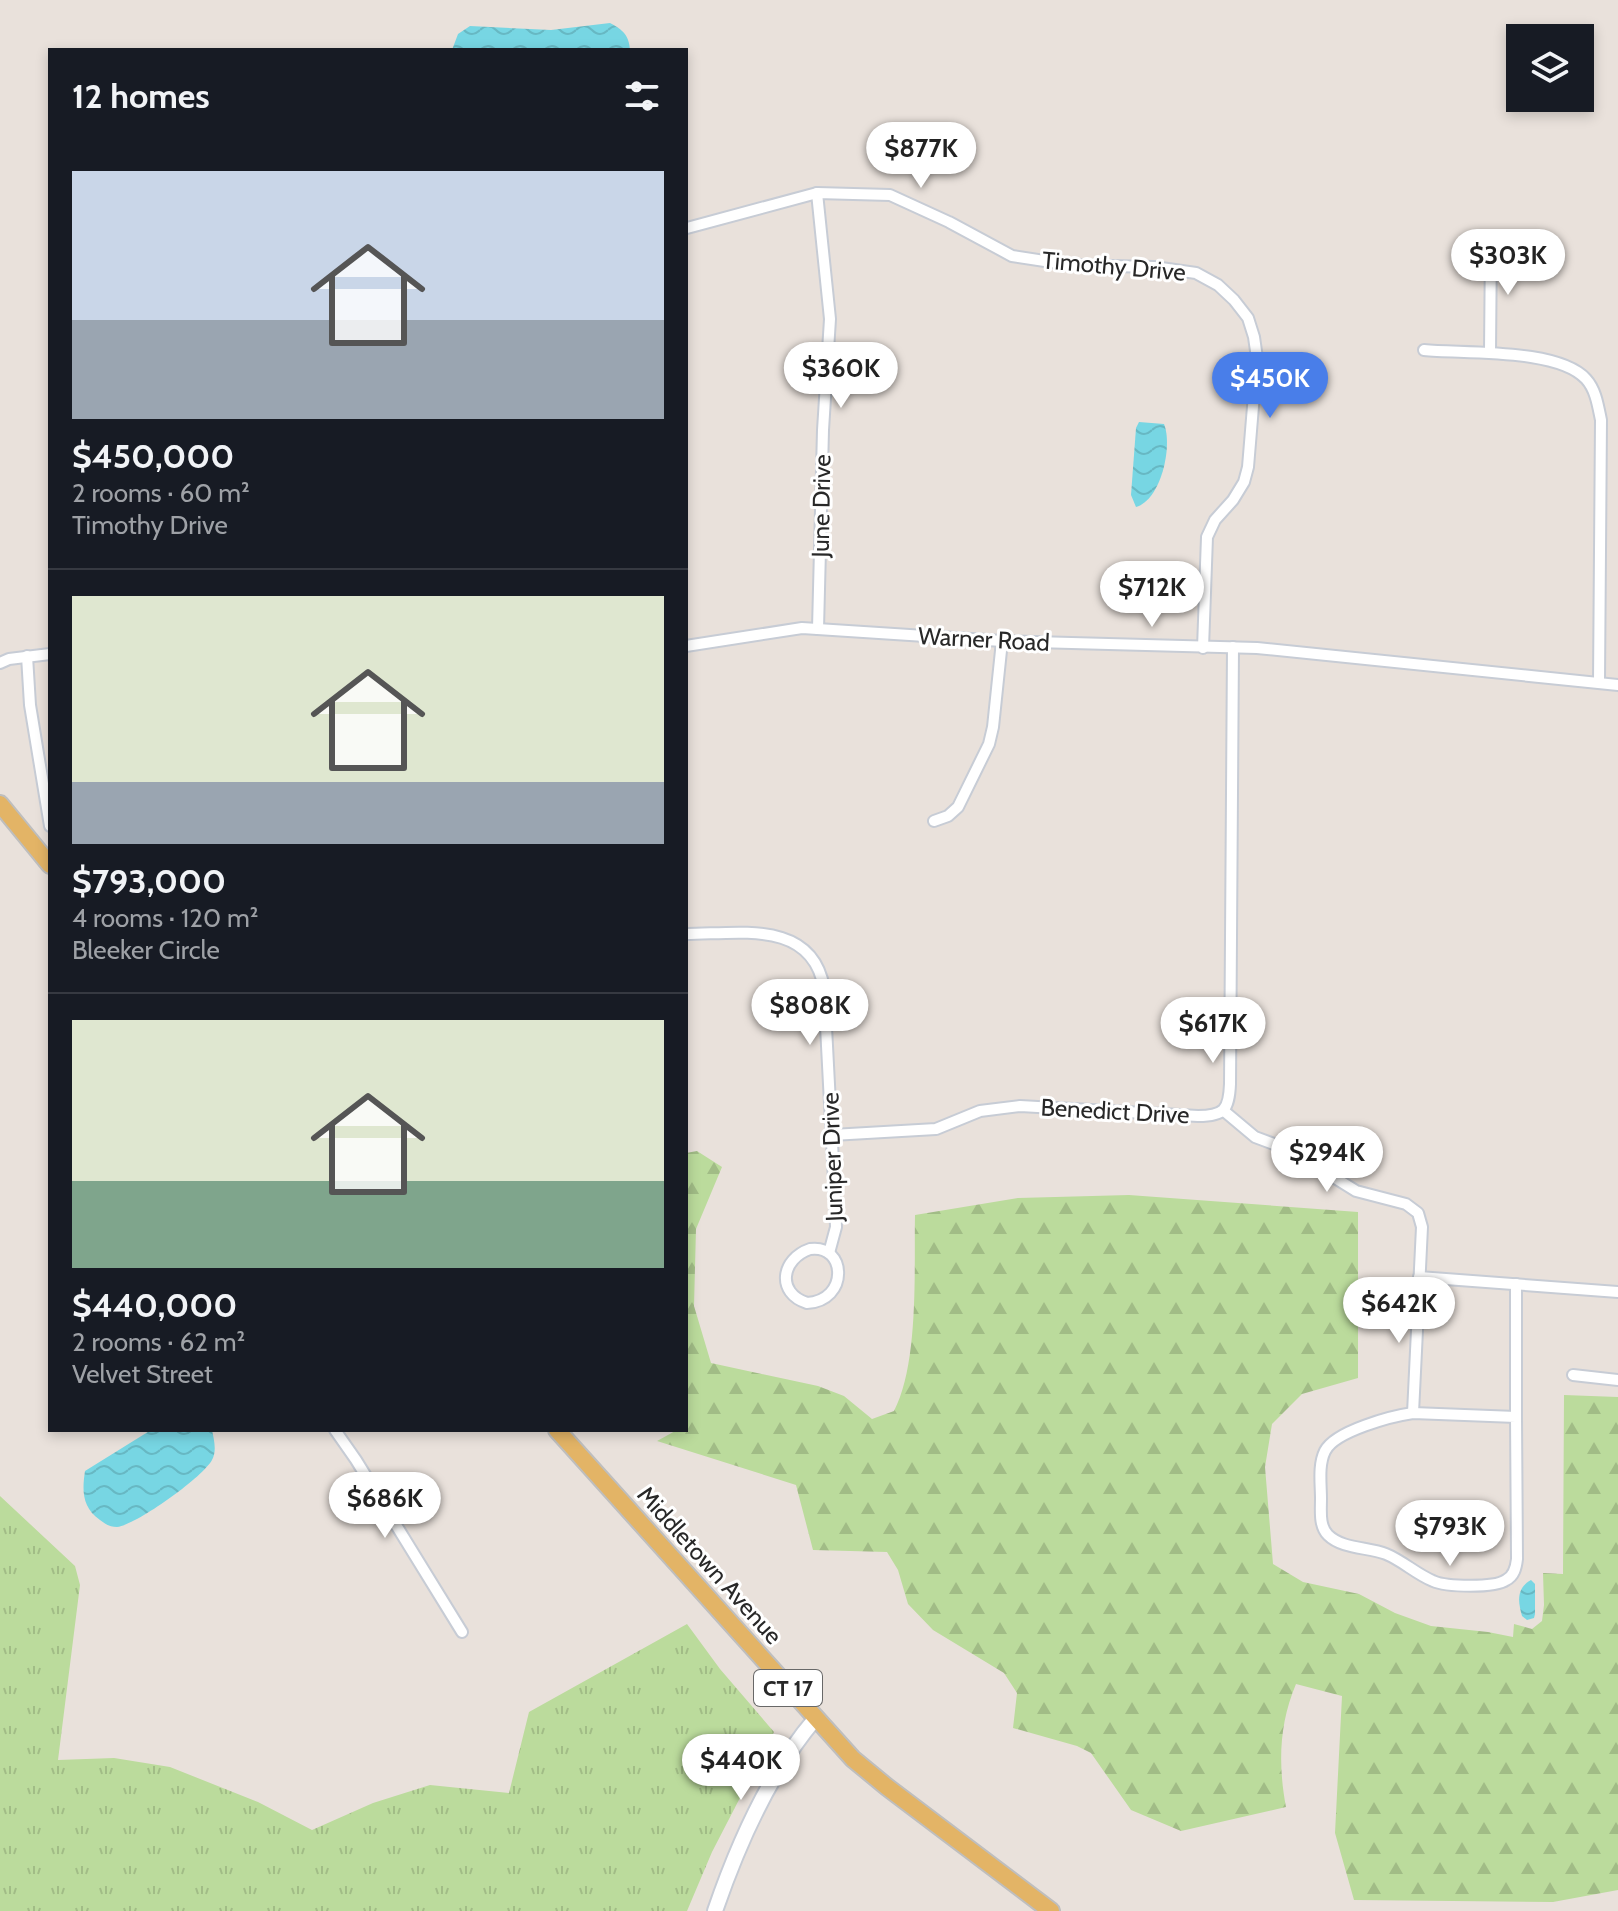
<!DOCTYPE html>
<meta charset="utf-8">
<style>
body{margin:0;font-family:Cabin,sans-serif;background:#20242c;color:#f1f3f6;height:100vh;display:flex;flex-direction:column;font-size:30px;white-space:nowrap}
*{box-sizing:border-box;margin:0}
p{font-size:26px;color:#9ea1a6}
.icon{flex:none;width:44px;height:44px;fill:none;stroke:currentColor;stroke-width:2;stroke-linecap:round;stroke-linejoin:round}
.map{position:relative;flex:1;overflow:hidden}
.drawer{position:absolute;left:48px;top:48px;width:640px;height:1384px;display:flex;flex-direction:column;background:#171b24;border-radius:0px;box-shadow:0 4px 12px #0003}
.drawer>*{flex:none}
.fabs{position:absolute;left:1506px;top:24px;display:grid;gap:16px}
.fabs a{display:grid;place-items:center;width:88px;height:88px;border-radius:0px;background:#171b24;box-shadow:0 4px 12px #0003;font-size:40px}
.price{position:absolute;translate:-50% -68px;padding:0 18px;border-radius:28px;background:#fff;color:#222;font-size:26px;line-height:52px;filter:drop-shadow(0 2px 4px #0008)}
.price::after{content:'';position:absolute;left:50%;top:48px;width:24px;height:18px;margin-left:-12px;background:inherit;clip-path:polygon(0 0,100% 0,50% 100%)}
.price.selected{background:#497ee9;color:#fff}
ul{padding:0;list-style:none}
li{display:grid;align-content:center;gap:16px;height:424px;padding:0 24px}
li+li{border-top:2px solid #363941}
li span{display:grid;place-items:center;height:248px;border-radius:0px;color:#555}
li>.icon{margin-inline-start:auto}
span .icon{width:144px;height:144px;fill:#fffc;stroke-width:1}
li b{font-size:34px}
h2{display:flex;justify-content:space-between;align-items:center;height:96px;padding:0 24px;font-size:34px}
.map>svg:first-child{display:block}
.forest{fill:url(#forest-firs)}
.park{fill:url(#park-tufts)}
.water{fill:url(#water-waves)}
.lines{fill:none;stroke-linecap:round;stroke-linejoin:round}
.street-casing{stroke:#c7ccd5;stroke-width:14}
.secondary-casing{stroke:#c7ccd5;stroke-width:18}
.primary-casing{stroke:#bebebe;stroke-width:20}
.street{stroke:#fff;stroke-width:10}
.secondary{stroke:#fff;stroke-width:14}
.primary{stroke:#e3b466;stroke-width:16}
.labels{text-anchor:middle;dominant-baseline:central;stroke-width:6;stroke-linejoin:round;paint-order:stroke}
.shield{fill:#fff;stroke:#686868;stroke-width:2}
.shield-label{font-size:22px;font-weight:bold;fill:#282828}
.street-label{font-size:24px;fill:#282828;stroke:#fff}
</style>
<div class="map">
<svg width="1618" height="1911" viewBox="0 0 1618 1911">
<defs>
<pattern id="forest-firs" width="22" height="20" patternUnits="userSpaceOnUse" patternTransform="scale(2)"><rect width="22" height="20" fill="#bbdb9c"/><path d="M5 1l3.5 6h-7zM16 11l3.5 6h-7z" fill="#a1bc86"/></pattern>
<pattern id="park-tufts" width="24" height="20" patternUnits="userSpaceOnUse" patternTransform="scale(2)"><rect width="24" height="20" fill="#bbdb9c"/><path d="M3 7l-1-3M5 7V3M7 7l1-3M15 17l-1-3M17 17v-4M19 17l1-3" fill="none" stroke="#a1bc86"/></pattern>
<pattern id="water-waves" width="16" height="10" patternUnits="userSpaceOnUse" patternTransform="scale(2)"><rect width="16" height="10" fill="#77d6e3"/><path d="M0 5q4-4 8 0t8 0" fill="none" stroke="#67b8c3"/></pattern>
</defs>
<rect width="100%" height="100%" fill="#e9e1db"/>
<path class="forest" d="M 697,1151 L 722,1167 L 696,1229 L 694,1306 L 711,1363 L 818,1386 L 844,1396 L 872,1419 L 894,1411 C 919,1363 914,1270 915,1215 L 1018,1198 L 1129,1195 L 1358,1212 L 1358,1378 L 1302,1394 L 1272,1424 L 1265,1467 L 1273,1564 L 1303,1582 L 1359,1594 L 1395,1613 L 1431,1626 L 1488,1632 L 1513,1637 L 1514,1624 L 1532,1629 L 1542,1621 L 1544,1605 L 1543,1573 L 1563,1574 L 1564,1395 L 1618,1397 L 1618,1890 L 1553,1902 L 1354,1900 L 1335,1833 L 1342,1696 L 1296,1684 C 1279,1724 1278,1765 1286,1807 L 1181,1831 L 1131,1810 L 1091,1753 L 1077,1746 L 1013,1728 L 1017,1693 L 1004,1673 L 933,1630 L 908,1604 L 898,1570 L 887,1552 L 813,1550 L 796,1485 L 657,1441 L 677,1430 L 686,1430 L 686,1153 Z"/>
<polygon class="park" points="0,1496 75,1566 80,1585 58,1760 114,1758 170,1767 258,1802 312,1830 373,1803 430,1785 509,1793 529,1712 687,1624 720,1669 774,1732 712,1852 687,1911 0,1911"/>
<g class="water">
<path d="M 610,23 C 623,30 629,35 630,50 L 452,50 L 458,34 L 470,26 L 551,30 Z"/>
<path d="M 1139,422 L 1164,424 C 1173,446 1161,500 1136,507 L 1131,495 L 1136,428 Z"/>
<path d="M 151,1430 L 212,1430 C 214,1440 217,1451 212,1460 C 202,1478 136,1525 117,1527 C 110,1527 105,1524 100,1520 C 82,1507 82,1491 85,1471 Z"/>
<path d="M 1531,1580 L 1535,1584 L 1535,1614 L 1534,1618 L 1527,1620 L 1522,1616 C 1518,1602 1516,1588 1531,1580 Z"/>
</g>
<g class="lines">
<g class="street-casing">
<g id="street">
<polyline points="817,193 830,319 823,430 818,629"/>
<polyline points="687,228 817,193 890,195 949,222 1012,256 1071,265 1154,267 1196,273 1218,285 1234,300 1248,318 1254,337 1257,358 1248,467 1244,482 1233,500 1215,520 1207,537 1203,648"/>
<path d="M 1424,350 C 1464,354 1558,348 1586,379 C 1596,390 1598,406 1601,420 L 1599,682"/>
<polyline points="1490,352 1491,241"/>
<polyline points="686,646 802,628 1002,641 1257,648 1618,685"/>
<polyline points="27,656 30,705 50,826"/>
<polyline points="0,663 9,659 50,654"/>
<polyline points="934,821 948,816 958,807 989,744 993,727 1002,641"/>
<path d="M 686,934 C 739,934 812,919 824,988 L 835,1200 L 836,1227 L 829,1253"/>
<polyline points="1224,1111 1255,1137 1290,1150 1356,1191 1406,1204 1418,1213 1422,1227 1413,1413"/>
<path d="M 832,1135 L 936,1129 L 980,1111 L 1020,1106 L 1198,1116 C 1224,1116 1229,1110 1230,1084 L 1233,647"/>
<path d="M 810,1249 C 847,1244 849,1301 807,1303 C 776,1293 781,1259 810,1249 Z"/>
<polyline points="1419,1277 1618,1292"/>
<polyline points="1573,1375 1618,1380"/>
<path d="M 1413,1413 L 1516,1417 L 1517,1559 C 1516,1568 1514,1576 1506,1580 C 1495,1588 1446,1587 1433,1581 C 1416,1574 1403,1561 1386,1554 C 1368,1547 1342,1549 1328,1535 C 1319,1526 1321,1511 1321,1499 C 1321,1484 1318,1465 1325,1451 C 1335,1431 1392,1416 1413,1413 Z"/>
<polyline points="1516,1417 1516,1284"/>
<polyline points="335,1430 356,1460 462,1632"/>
</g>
</g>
<g class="secondary-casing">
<path id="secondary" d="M 715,1911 C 738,1844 769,1773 815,1719"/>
</g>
<g class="primary-casing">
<g id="primary">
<polyline points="0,804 50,865"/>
<polyline points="557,1430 853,1759 887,1787 1051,1911"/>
</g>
</g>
<use href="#street" class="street"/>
<use href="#secondary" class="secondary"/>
<use href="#primary" class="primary"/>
</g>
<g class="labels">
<rect class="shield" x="754" y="1670" width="68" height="36" rx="6"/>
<g class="shield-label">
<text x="788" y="1688">CT 17</text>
</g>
<g class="street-label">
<text transform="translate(1114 266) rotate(5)">Timothy Drive</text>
<text transform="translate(821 506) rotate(-89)">June Drive</text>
<text transform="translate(984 639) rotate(3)">Warner Road</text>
<text transform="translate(1115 1111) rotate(3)">Benedict Drive</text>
<text transform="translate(832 1157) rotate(-92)">Juniper Drive</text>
<text transform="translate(710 1565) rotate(48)">Middletown Avenue</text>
</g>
</g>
</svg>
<div class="fabs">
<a><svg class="icon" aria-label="layers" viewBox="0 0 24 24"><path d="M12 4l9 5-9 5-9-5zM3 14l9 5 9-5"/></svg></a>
</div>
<b class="price" style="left:921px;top:190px">$877K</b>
<b class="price" style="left:1508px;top:297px">$303K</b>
<b class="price" style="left:841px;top:410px">$360K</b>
<b class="price selected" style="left:1270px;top:420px">$450K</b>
<b class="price" style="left:1152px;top:629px">$712K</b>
<b class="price" style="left:810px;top:1047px">$808K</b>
<b class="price" style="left:1213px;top:1065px">$617K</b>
<b class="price" style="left:1327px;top:1194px">$294K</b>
<b class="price" style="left:1399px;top:1345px">$642K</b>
<b class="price" style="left:385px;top:1540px">$686K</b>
<b class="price" style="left:1450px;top:1568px">$793K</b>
<b class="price" style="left:741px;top:1802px">$440K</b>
<section class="drawer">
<h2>12 homes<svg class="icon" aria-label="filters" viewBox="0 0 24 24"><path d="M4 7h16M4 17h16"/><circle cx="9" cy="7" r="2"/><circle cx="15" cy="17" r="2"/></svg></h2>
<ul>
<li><span style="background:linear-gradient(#c9d6e8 60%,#9aa5b1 0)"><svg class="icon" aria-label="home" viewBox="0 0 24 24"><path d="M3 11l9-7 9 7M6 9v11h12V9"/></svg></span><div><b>$450,000</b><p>2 rooms · 60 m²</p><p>Timothy Drive</p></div></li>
<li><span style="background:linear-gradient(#dfe7d0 75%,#9aa5b1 0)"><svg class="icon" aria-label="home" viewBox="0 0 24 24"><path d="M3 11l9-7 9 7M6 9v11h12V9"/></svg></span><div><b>$793,000</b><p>4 rooms · 120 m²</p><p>Bleeker Circle</p></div></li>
<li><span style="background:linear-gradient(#dfe7d0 65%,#7fa58c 0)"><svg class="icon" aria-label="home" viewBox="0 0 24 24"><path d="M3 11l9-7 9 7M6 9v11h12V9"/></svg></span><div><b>$440,000</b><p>2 rooms · 62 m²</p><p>Velvet Street</p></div></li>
</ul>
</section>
</div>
